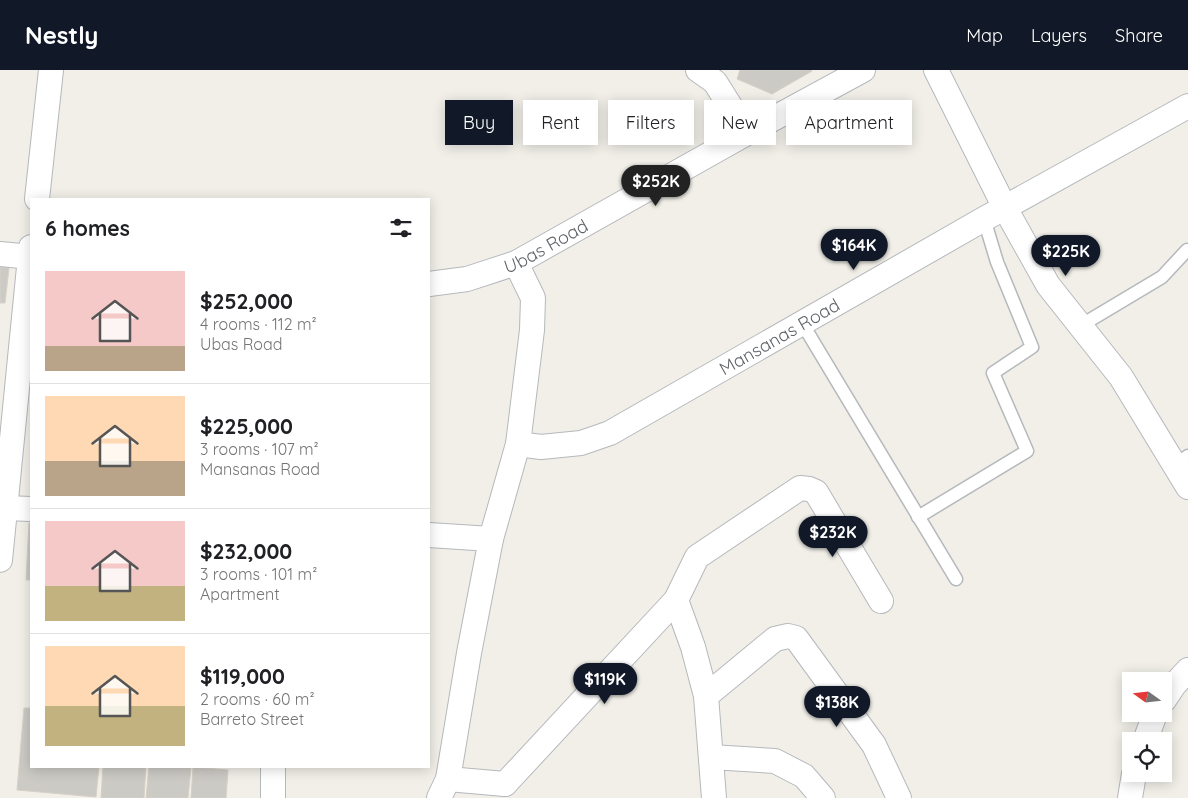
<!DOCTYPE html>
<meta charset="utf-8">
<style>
body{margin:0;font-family:Quicksand,sans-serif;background:#f2f2f2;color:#202124;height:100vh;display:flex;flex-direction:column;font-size:19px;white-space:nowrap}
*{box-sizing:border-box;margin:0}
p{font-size:16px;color:#757577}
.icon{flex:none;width:28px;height:28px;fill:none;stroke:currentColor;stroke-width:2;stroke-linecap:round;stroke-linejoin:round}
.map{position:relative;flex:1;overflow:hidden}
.panel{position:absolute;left:30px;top:128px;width:400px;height:570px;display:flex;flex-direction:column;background:#fff;border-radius:0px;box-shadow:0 2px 12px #0003}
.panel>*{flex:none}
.banner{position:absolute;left:445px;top:30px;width:475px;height:45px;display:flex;gap:10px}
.needle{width:32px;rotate:285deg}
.controls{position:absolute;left:1122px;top:602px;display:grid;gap:10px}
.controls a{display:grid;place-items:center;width:50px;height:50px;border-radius:0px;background:#fff;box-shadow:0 2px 12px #0003;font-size:25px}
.price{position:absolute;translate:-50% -42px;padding:0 11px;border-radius:18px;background:#111827;color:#fff;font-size:16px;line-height:32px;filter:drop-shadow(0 1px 2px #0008)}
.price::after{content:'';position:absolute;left:50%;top:30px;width:15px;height:11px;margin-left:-8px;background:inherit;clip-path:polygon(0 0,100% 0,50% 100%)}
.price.active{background:#222;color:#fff}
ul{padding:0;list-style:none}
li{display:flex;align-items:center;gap:15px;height:125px;padding:0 15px}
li+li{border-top:1px solid #e0e0e0}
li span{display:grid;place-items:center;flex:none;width:140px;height:100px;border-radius:0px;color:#555}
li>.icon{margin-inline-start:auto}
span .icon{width:60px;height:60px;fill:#fffc;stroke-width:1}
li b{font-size:21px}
h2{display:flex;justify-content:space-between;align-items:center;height:60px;padding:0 15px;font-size:21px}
.chip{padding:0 18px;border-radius:0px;background:#fff;box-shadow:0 2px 12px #0003;font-size:18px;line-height:45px}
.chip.active{background:#111827;color:#fff}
header{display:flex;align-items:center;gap:30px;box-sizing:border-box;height:70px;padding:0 25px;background:#111827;color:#fff}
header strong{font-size:24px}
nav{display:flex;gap:28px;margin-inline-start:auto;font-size:18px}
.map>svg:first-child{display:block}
.building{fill:#cccac5;stroke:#d6d1c6}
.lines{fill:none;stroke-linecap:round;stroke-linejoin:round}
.lane-casing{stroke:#b5b8bc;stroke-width:15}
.street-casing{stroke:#b5b8bc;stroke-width:26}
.lane{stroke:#fff;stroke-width:12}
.street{stroke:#fff;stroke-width:24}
.labels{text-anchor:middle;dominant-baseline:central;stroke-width:4;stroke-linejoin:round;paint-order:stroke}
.street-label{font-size:18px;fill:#5f6368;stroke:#fff}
</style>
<header>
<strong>Nestly</strong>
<nav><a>Map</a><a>Layers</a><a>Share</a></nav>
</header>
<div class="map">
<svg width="1188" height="728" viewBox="0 0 1188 728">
<rect width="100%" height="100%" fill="#f1efe8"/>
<g class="building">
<polygon points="740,0 811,0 812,1 772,24 737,9"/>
<polygon points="0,197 9,198 5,233 0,233"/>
<polygon points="29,453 31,453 31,510 26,510"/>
<polygon points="24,638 31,638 31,696 99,696 96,727 17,720"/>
<polygon points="103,696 146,696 144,728 101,728"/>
<polygon points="149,696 191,697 188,728 146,728"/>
<polygon points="193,697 228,700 226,728 191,728"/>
</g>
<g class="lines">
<g class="lane-casing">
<g id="lane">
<polyline points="802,253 956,509"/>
<polyline points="1080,256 1162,207 1187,180"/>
<polyline points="1175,395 1188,386"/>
<polyline points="918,447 1027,381 993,303 1032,277 997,192 984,149"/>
</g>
</g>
<g class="street-casing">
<g id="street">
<polyline points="698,0 715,12 747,63"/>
<polyline points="936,0 1005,138 1048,215 1121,307 1188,417"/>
<polyline points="37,129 51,0"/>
<polyline points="0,184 31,187"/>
<path id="s1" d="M 429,214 L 467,209 L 516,193 L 747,63 L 863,0"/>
<path id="s2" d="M 518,374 L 541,377 L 581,373 L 610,363 L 984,149 L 1188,36"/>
<polyline points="5,438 31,439"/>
<polyline points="429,465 491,469"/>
<polyline points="0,490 31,177"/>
<polyline points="676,530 693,577 706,626 714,728"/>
<polyline points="706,626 775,569 788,566 796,568 874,675 899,728"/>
<polyline points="1164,630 1174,615 1188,600"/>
<polyline points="1145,671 1155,644"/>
<polyline points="711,687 775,691 804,706 823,728"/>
<polyline points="448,709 505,714"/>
<polyline points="505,714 676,530 697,487 800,418 809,419 816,422 881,531"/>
<polyline points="273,728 273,696"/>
<polyline points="439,728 448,709 469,583 491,469 518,374 532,260 533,228 516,193"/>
<polyline points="1130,728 1134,704"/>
</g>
</g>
<use href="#lane" class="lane"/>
<use href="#street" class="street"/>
</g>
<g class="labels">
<g class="street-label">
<text stroke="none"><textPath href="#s1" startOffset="124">Ubas Road</textPath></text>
<text stroke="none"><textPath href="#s2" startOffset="289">Mansanas Road</textPath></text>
</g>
</g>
</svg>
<div class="controls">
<a><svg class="needle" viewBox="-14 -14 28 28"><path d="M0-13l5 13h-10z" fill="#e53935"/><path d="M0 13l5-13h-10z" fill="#757577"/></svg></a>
<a><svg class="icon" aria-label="locate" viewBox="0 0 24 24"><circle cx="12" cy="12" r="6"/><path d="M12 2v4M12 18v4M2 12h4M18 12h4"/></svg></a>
</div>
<b class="price active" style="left:656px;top:137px">$252K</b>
<b class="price" style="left:854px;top:201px">$164K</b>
<b class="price" style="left:1066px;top:207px">$225K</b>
<b class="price" style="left:833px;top:488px">$232K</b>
<b class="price" style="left:605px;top:635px">$119K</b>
<b class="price" style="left:837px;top:658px">$138K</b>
<div class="banner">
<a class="chip active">Buy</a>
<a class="chip">Rent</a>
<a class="chip">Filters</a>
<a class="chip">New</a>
<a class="chip">Apartment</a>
</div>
<section class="panel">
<h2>6 homes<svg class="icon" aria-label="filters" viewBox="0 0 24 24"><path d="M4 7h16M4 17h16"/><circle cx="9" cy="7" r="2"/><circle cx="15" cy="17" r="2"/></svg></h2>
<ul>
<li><span style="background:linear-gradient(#f6c9c9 75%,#b9a48a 0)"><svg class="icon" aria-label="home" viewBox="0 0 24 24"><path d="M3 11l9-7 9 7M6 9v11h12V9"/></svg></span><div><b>$252,000</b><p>4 rooms · 112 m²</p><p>Ubas Road</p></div></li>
<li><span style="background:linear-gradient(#ffd9b3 65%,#b9a48a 0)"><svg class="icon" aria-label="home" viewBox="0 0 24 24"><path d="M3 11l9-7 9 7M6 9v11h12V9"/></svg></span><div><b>$225,000</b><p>3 rooms · 107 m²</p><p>Mansanas Road</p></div></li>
<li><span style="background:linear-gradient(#f6c9c9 65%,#c2b280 0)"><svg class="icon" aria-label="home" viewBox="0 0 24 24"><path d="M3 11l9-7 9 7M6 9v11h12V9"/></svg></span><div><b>$232,000</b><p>3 rooms · 101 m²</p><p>Apartment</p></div></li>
<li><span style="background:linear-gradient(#ffd9b3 60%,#c2b280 0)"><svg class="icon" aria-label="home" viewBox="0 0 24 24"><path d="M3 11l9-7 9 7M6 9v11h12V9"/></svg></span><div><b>$119,000</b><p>2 rooms · 60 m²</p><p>Barreto Street</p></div></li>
</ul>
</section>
</div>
